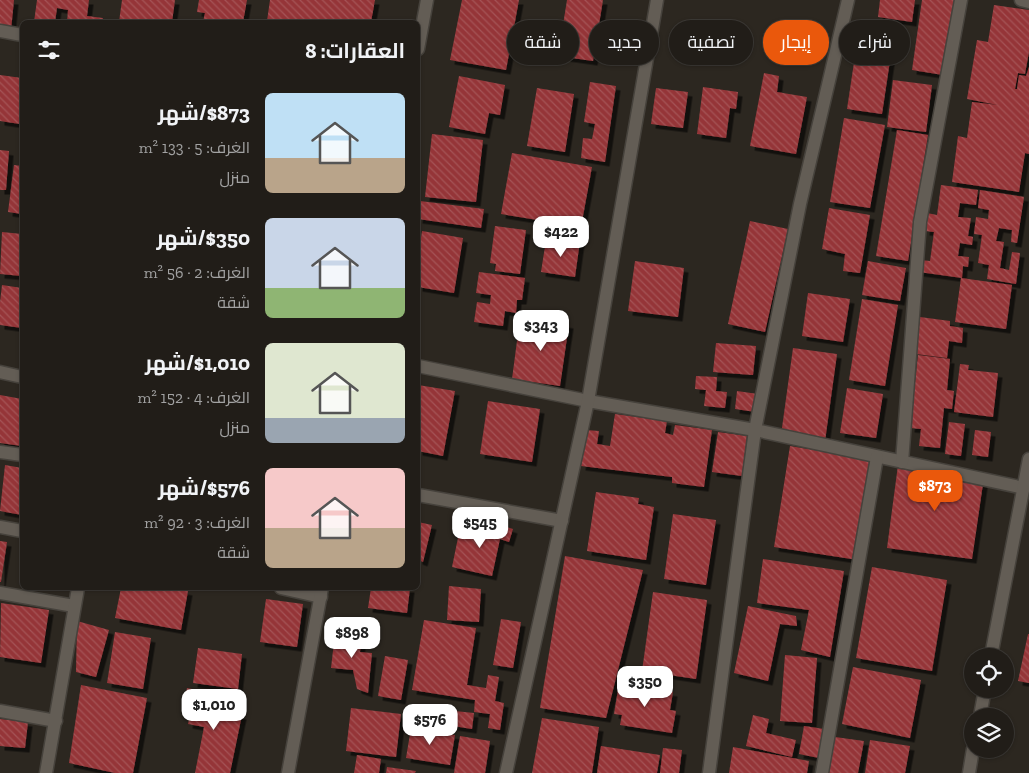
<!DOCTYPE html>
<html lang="ar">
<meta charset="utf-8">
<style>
body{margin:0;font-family:"Zilla Slab",Cairo,serif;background:#292621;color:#f1f3f6;direction:rtl;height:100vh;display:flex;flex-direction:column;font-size:19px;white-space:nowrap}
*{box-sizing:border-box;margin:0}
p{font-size:16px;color:#a2a2a2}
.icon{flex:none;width:28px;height:28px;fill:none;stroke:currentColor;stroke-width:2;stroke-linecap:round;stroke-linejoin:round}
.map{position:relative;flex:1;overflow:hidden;direction:ltr}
.side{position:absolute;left:20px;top:20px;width:400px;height:570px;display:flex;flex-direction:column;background:#211d18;border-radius:8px;box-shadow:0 1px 4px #0004,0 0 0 1px #3e3b37;direction:rtl}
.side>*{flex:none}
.top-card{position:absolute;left:435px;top:20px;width:475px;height:45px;direction:rtl;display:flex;gap:10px}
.fabs{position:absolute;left:964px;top:648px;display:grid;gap:10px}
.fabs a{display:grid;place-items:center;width:50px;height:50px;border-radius:50%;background:#211d18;box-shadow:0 1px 4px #0004,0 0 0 1px #3e3b37;font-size:25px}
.price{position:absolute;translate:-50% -42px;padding:0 11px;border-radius:10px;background:#fff;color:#222;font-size:16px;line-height:32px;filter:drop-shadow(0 1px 2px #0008)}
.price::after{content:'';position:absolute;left:50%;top:30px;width:15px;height:11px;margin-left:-8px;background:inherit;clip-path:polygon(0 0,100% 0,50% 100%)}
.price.selected{background:#ea580c;color:#fff}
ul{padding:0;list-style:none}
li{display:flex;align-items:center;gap:15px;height:125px;padding:0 15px}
li span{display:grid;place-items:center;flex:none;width:140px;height:100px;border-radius:8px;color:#555}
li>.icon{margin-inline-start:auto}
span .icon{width:60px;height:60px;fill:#fffc;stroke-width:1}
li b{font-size:21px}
h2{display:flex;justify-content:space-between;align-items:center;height:60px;padding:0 15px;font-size:21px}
.tag{padding:0 18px;border-radius:22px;background:#211d18;box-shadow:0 1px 4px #0004,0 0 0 1px #3e3b37;font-size:18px;line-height:45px}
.tag.selected{background:#ea580c;color:#fff}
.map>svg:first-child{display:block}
.building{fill:url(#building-back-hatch);filter:url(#shadow)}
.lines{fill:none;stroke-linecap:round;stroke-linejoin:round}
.street-casing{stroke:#46423c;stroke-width:15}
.street{stroke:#635d55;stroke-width:12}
</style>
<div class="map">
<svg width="1029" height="773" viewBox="0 0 1029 773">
<defs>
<pattern id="building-back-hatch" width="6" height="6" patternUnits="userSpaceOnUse" patternTransform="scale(1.25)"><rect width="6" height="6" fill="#953639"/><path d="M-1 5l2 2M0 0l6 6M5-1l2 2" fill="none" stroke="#a45355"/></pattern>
<filter id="shadow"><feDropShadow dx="4.5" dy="4.5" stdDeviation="0" flood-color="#0009"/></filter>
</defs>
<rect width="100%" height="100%" fill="#2c2720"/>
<g class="building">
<polygon points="0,0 14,0 11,30 0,29"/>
<polygon points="37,0 89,0 87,16 103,18 102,22 67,22 68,10 57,8 55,22 34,22"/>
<polygon points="122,0 175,0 172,22 119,22"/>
<polygon points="199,0 247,0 243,22 203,22 205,13 197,12"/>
<polygon points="270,0 375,0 371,22 278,22 267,21"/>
<polygon points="462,0 519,0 506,70 450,60"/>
<polygon points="567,0 603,0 593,61 558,56"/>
<polygon points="880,0 915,0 912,22 878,17"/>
<polygon points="922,0 954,0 943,75 912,70"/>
<polygon points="994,5 1029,10 1029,52 1025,74 1018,73 1015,89 1017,89 1019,75 1026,76 1029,67 1029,154 1025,153 1019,192 952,182 958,136 967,138 972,102 998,105 967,99 977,40 988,42"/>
<polygon points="859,29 894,34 882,114 847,109"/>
<polygon points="764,73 779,76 777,92 807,97 796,154 750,146"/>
<polygon points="0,75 22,78 20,124 0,121"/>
<polygon points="459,76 505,85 500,115 489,113 485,134 449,127"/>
<polygon points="893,80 932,85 926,132 887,127"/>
<polygon points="590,82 616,86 605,162 581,158 583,138 592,139 595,124 584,122"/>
<polygon points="703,87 738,92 736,109 730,108 726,138 697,134"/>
<polygon points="537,88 574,94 565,152 527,146"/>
<polygon points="656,88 688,92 683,128 651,124"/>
<polygon points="844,118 885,125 870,208 830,202"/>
<polygon points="897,130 928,135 908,261 876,256"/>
<polygon points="432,134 483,140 476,202 425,197"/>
<polygon points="0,150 9,151 6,190 0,190"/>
<polygon points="512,153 592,167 581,227 501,214"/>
<polygon points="14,165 22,166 22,214 8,212"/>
<polygon points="941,185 978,190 976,205 960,203 958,217 971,218 968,236 973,237 972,245 960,243 958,256 969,257 968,267 963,266 962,278 919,272 920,260 930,261 934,232 925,231 927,213 937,215"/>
<polygon points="980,190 1024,197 1017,243 1011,242 1012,230 999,228 996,241 1004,242 1000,268 1009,270 1012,252 1020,253 1016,284 987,279 989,265 978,263 982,235 974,234 976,217 988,219 989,210 978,208"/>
<polygon points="420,201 484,209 481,228 418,219"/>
<polygon points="829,208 870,215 860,273 843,271 845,254 822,249"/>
<polygon points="750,221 788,229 765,332 728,324"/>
<polygon points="495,226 526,230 520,274 495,271 496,264 490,263"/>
<polygon points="422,231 463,238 454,293 418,287 418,257"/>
<polygon points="2,232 22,234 22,276 0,274"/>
<polygon points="567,239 580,241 575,277 541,272 546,240 567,243"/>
<polygon points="635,261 684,268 678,317 628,311"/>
<polygon points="868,261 906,268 900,301 862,295"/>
<polygon points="479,272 525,278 522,300 517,300 516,313 505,311 503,326 474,322 477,302 490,304 491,295 476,293"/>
<polygon points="961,278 1012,285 1006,329 955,322"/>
<polygon points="2,285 22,288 22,328 0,325 0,302"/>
<polygon points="808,293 850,299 843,342 802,336"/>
<polygon points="862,299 898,305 885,386 849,380"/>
<polygon points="920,317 950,321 950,326 963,328 962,343 949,341 947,358 916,354"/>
<polygon points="525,318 569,324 560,386 512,379 518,333 523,334"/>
<polygon points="716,343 756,346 753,375 713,372"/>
<polygon points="793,348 837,354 825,441 781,435"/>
<polygon points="918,355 950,359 947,390 954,391 952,409 944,408 940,448 919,446 921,429 910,428"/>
<polygon points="960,364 969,365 968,370 998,373 993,417 954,412"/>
<polygon points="696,376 717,377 716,391 727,392 725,408 704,406 706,390 695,389"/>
<polygon points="418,385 455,391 443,456 418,451"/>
<polygon points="847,388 883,394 876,438 840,433"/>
<polygon points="737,391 758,394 756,412 735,409"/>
<polygon points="0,395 22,399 22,446 0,443"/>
<polygon points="488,401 540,409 532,462 480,454"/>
<polygon points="615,414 667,421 665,433 673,435 675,425 712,430 704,487 672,483 672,477 581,466 586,430 599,431 597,444 610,446"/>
<polygon points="949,422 965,424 961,456 945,454"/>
<polygon points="975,430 991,432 988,457 972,455"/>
<polygon points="718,432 747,436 742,476 712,472"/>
<polygon points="790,446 874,460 858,560 774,547"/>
<polygon points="5,465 22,468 22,515 0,511"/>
<polygon points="898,465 984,477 972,559 887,548"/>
<polygon points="596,492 639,498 638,504 654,507 646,560 587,551"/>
<polygon points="673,514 716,520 706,585 664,579"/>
<polygon points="418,522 432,525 423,562 418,560"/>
<polygon points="491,522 513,529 509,542 500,539 492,576 452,567 460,528 487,534"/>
<polygon points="0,541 7,542 1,582 0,582"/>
<polygon points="565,556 643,570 606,718 540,708"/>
<polygon points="763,559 844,571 830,657 801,650 809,610 757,603"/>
<polygon points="872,567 947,580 932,671 856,658"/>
<polygon points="449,586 481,589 479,622 447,620"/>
<polygon points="121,588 169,588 188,591 181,630 115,618"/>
<polygon points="371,588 410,588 407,613 368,608"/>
<polygon points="653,592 707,600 696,679 642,671"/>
<polygon points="266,599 303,604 297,647 260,642"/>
<polygon points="1,603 49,610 41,663 0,657"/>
<polygon points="748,606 796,616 797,626 780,624 768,681 734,673"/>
<polygon points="501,619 521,622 513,668 493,665"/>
<polygon points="424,620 476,628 467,685 486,688 488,675 499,677 495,701 504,703 500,730 488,728 490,714 474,712 475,700 412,690"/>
<polygon points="77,621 109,630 96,677 76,672"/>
<polygon points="115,632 151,638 143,689 107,683"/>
<polygon points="335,633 362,635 360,652 372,653 368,693 357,689 353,670 331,668"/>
<polygon points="1028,634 1029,634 1029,683 1018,681"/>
<polygon points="198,648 242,654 238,689 193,683"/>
<polygon points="785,655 817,658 812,723 780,721"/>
<polygon points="385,656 408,660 401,700 378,696"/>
<polygon points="853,667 921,680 910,738 842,724"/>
<polygon points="619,684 673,692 670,710 676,711 672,733 620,725 622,715 614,714"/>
<polygon points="81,685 147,698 133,773 115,773 69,763"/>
<polygon points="187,688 224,695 221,711 242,715 230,773 195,773 204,727 188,724 192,705 184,703"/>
<polygon points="351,708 401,714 396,757 346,751"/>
<polygon points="455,711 474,713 472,729 453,726"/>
<polygon points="753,715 769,719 766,733 796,740 792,757 746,746"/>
<polygon points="542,718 599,727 592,773 532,773"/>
<polygon points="0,719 28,722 25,748 0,746"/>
<polygon points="804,726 824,729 819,758 799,754"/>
<polygon points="411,728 455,735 450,765 406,758"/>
<polygon points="460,736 490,741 485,773 454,773"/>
<polygon points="835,737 864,741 858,773 829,773"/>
<polygon points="870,740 910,746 905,773 865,773"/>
<polygon points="601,746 660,755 657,773 597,773"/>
<polygon points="733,747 809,761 807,773 729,773"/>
<polygon points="663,748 682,750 679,773 660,773"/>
<polygon points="357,755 381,759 379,773 354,773"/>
<polygon points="387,767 416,771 415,773 386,773"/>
</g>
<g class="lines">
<g class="street-casing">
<g id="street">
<polyline points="1021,0 1029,2"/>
<polyline points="0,31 22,35"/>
<polyline points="418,49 427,0"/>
<polyline points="418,366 588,401 755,430 1024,488"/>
<polyline points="0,372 22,377"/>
<polyline points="0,452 22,455"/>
<polyline points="902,462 920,222 961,0"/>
<polyline points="418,495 562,521"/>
<polyline points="0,527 22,531"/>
<polyline points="281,588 321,597"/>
<polyline points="0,593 74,606"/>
<polyline points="991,656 1029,459"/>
<polyline points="0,711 56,721"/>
<polyline points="980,716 985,689"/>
<polyline points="46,773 78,588"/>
<polyline points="288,773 322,588"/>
<polyline points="506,773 588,401 657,0"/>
<polyline points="709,773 755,430 800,204 848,0"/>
<polyline points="822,773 877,457"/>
<polyline points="969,773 973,749"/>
</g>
</g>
<use href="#street" class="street"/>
</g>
</svg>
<div class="fabs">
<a><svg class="icon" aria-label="locate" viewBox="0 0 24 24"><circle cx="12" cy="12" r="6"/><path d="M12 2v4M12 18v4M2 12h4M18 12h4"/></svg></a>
<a><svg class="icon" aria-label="layers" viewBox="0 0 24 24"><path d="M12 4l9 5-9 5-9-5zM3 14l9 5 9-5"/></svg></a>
</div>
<b class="price" style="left:561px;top:258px">$422</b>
<b class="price" style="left:541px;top:352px">$343</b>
<b class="price selected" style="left:935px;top:512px">$873</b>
<b class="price" style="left:480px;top:549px">$545</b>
<b class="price" style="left:352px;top:659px">$898</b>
<b class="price" style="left:645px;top:708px">$350</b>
<b class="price" style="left:214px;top:731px">$1,010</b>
<b class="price" style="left:430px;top:746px">$576</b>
<div class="top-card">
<a class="tag">شراء</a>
<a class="tag selected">إيجار</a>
<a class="tag">تصفية</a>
<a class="tag">جديد</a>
<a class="tag">شقة</a>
</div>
<section class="side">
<h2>العقارات: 8<svg class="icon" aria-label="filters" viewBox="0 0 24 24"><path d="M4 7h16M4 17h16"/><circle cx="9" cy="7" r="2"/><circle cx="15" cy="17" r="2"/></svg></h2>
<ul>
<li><span style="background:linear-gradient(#bfe0f5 65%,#b9a48a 0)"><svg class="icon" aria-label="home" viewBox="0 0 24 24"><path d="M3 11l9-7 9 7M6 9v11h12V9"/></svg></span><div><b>$873/شهر</b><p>الغرف: 5 · 133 m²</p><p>منزل</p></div></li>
<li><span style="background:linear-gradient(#c9d6e8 70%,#8fb573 0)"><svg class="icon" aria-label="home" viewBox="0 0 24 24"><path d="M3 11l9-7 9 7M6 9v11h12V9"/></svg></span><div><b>$350/شهر</b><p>الغرف: 2 · 56 m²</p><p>شقة</p></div></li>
<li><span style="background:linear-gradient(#dfe7d0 75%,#9aa5b1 0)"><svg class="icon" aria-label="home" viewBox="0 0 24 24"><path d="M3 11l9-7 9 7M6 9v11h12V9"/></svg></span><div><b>$1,010/شهر</b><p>الغرف: 4 · 152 m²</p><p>منزل</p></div></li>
<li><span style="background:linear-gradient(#f6c9c9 60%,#b9a48a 0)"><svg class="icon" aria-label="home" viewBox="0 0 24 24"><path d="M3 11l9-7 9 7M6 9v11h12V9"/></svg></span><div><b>$576/شهر</b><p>الغرف: 3 · 92 m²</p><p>شقة</p></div></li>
</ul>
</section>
</div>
